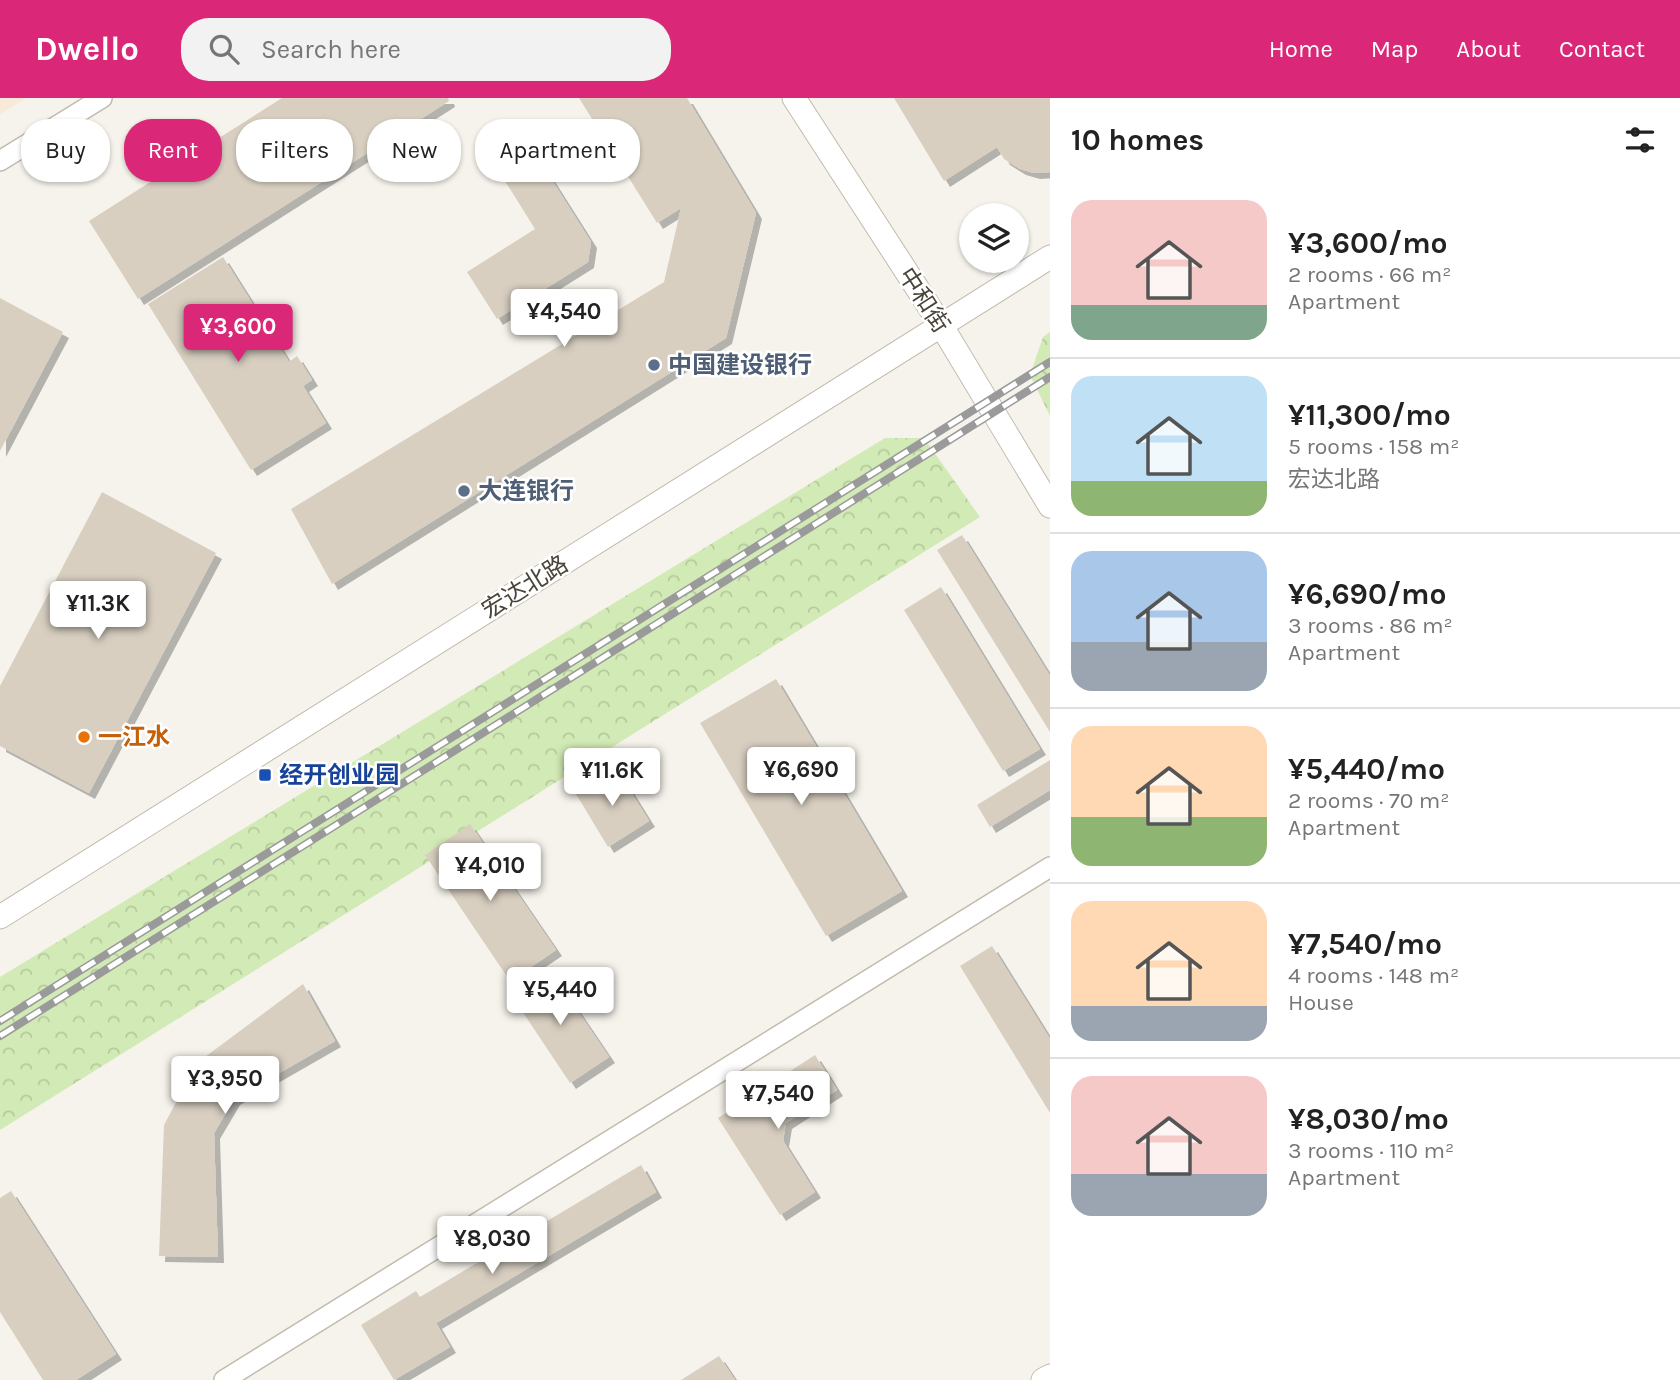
<!DOCTYPE html>
<meta charset="utf-8">
<style>
body{margin:0;font-family:Karla,"Noto Sans SC",sans-serif;background:#f2f2f2;color:#222;height:100vh;display:flex;flex-direction:column;font-size:26px;white-space:nowrap}
*{box-sizing:border-box;margin:0}
p{font-size:23px;color:#767676}
.icon{flex:none;width:38px;height:38px;fill:none;stroke:currentColor;stroke-width:2;stroke-linecap:round;stroke-linejoin:round}
.map{position:relative;flex:1;overflow:hidden}
.sheet{display:flex;flex-direction:column;background:#fff;width:630px}
.sheet>*{flex:none}
.top-card{position:absolute;left:21px;top:21px;width:665px;height:63px;display:flex;gap:14px}
.fabs{position:absolute;left:959px;top:105px;display:grid;gap:14px}
.fabs a{display:grid;place-items:center;width:70px;height:70px;border-radius:50%;background:#fff;box-shadow:0 2px 5px #0004;font-size:35px}
.price{position:absolute;translate:-50% -60px;padding:0 16px;border-radius:7px;background:#fff;color:#222;font-size:23px;line-height:46px;filter:drop-shadow(0 2px 4px #0008)}
.price::after{content:'';position:absolute;left:50%;top:42px;width:21px;height:16px;margin-left:-10px;background:inherit;clip-path:polygon(0 0,100% 0,50% 100%)}
.price.selected{background:#db2777;color:#fff}
ul{padding:0;list-style:none}
li{display:flex;align-items:center;gap:21px;height:175px;padding:0 21px}
li+li{border-top:2px solid #e0e0e0}
li span{display:grid;place-items:center;flex:none;width:196px;height:140px;border-radius:21px;color:#555}
li>.icon{margin-inline-start:auto}
span .icon{width:84px;height:84px;fill:#fffc;stroke-width:1}
li b{font-size:30px}
h2{display:flex;justify-content:space-between;align-items:center;height:84px;padding:0 21px;font-size:30px}
.chip{padding:0 24px;border-radius:28px;background:#fff;box-shadow:0 2px 5px #0004;font-size:24px;line-height:63px}
.chip.selected{background:#db2777;color:#fff}
header{display:flex;align-items:center;gap:42px;box-sizing:border-box;height:98px;padding:0 35px;background:#db2777;color:#fff}
header strong{font-size:33px}
nav{display:flex;gap:38px;margin-inline-start:auto;font-size:24px}
.search{width:490px;height:63px;background:#f2f2f2;display:flex;align-items:center;gap:18px;box-sizing:border-box;padding:0 24px;border-radius:28px;color:#767676;font-size:26px}
main{display:flex;flex:1;min-height:0}
.map>svg:first-child{display:block}
.commercial{fill:#f7ead8}
.park{fill:url(#park-crowns)}
.building{fill:#d8cfc1;filter:url(#shadow)}
.lines{fill:none;stroke-linecap:round;stroke-linejoin:round}
.minor-casing{stroke:#c2bbae;stroke-width:22}
.tertiary-casing{stroke:#c2bbae;stroke-width:25}
.minor{stroke:#fff;stroke-width:19}
.tertiary{stroke:#fff;stroke-width:23}
.rail-casing{stroke:#9a9a9a;stroke-width:8}
.rail{stroke:#fff;stroke-width:5;stroke-dasharray:16;stroke-linecap:butt}
.service-dot{fill:#5c6f8a;stroke:#fff;stroke-width:2.5}
.food-dot{fill:#e8710a;stroke:#fff;stroke-width:2.5}
.transit-dot{fill:#1a4fb4;stroke:#fff;stroke-width:2.5}
.labels{text-anchor:middle;dominant-baseline:central;stroke-width:5;stroke-linejoin:round;paint-order:stroke}
.street-label{font-size:24px;fill:#4b4439;stroke:#fff}
.service-label{font-size:24px;font-weight:bold;fill:#4e5e75;stroke:#fff;text-anchor:start}
.food-label{font-size:24px;font-weight:bold;fill:#c56008;stroke:#fff;text-anchor:start}
.transit-label{font-size:24px;font-weight:bold;fill:#164399;stroke:#fff;text-anchor:start}
</style>
<header>
<strong>Dwello</strong>
<div class="search"><svg class="icon" aria-label="search" viewBox="0 0 24 24"><circle cx="10" cy="10" r="6"/><path d="M15 15l6 6"/></svg>Search here</div>
<nav><a>Home</a><a>Map</a><a>About</a><a>Contact</a></nav>
</header>
<main>
<div class="map">
<svg width="1050" height="1282" viewBox="0 0 1050 1282">
<defs>
<pattern id="park-crowns" width="20" height="18" patternUnits="userSpaceOnUse" patternTransform="scale(1.75)"><rect width="20" height="18" fill="#d2eab5"/><path d="M2 6a3 3 0 1 1 6 0M12 15a3 3 0 1 1 6 0" fill="none" stroke="#b6ca9c"/></pattern>
<filter id="shadow"><feDropShadow dx="6" dy="6" stdDeviation="0" flood-color="#0004"/></filter>
</defs>
<rect width="100%" height="100%" fill="#f6f3ec"/>
<polygon class="commercial" points="0,0 26,0 0,17"/>
<g class="park">
<polygon points="1050,234 1050,318 1030,277 1043,239"/>
<polygon points="885,340 924,340 980,419 0,1032 0,879"/>
</g>
<g class="building">
<polygon points="282,0 448,0 449,3 138,201 89,123"/>
<polygon points="579,0 687,0 756,115 726,240 332,486 291,411 664,184 681,110 657,125"/>
<polygon points="894,0 1050,0 1050,74 1034,75 1020,71 1004,61 997,49 944,83"/>
<polygon points="529,46 591,144 588,164 497,221 467,174 535,131 495,67"/>
<polygon points="223,159 289,264 297,258 312,282 303,288 326,325 251,372 148,206"/>
<polygon points="0,200 63,234 0,353"/>
<polygon points="102,394 216,455 89,695 0,648 0,588"/>
<polygon points="962,437 1050,578 1050,634 937,452"/>
<polygon points="941,489 1040,651 1003,673 904,512"/>
<polygon points="776,581 902,793 826,838 700,625"/>
<polygon points="1050,662 1050,692 990,729 977,707"/>
<polygon points="616,670 649,723 608,749 576,696"/>
<polygon points="470,726 556,852 510,883 425,757"/>
<polygon points="992,848 1050,941 1050,1015 960,868"/>
<polygon points="550,872 609,959 570,985 512,898"/>
<polygon points="303,886 335,943 234,1001 214,1035 218,1159 159,1158 164,1027 197,965"/>
<polygon points="815,957 837,992 786,1025 783,1043 815,1094 780,1117 718,1020"/>
<polygon points="641,1067 656,1094 436,1225 450,1249 394,1282 361,1227 416,1193 420,1199"/>
<polygon points="11,1093 116,1256 76,1282 43,1282 0,1214 0,1100"/>
<polygon points="719,1258 735,1282 681,1282"/>
</g>
<g class="lines">
<g class="minor-casing">
<g id="minor">
<polyline points="0,63 102,0"/>
<polyline points="224,1282 1050,769"/>
</g>
</g>
<g class="tertiary-casing">
<g id="tertiary">
<polyline points="794,0 941,227 1050,408"/>
<polyline points="0,819 1050,159"/>
<polyline points="1043,1282 1050,1278"/>
</g>
</g>
<use href="#minor" class="minor"/>
<use href="#tertiary" class="tertiary"/>
<g class="rail-casing">
<g id="rail">
<polyline points="0,923 1050,264"/>
<polyline points="0,938 1050,279"/>
</g>
</g>
<use href="#rail" class="rail"/>
</g>
<g class="service-dot">
<circle cx="654" cy="267" r="7"/>
<circle cx="464" cy="393" r="7"/>
</g>
<circle class="food-dot" cx="84" cy="639" r="7"/>
<rect class="transit-dot" x="258" y="670" width="14" height="14" rx="3.5"/>
<g class="labels">
<g class="street-label">
<text transform="translate(924 202) rotate(57)">中和街</text>
<text transform="translate(525 489) rotate(-32)">宏达北路</text>
</g>
<g class="service-label">
<text x="668" y="267">中国建设银行</text>
<text x="478" y="393">大连银行</text>
</g>
<g class="food-label">
<text x="98" y="639">一江水</text>
</g>
<g class="transit-label">
<text x="279" y="677">经开创业园</text>
</g>
</g>
</svg>
<div class="fabs">
<a><svg class="icon" aria-label="layers" viewBox="0 0 24 24"><path d="M12 4l9 5-9 5-9-5zM3 14l9 5 9-5"/></svg></a>
</div>
<b class="price" style="left:564px;top:251px">¥4,540</b>
<b class="price selected" style="left:238px;top:266px">¥3,600</b>
<b class="price" style="left:98px;top:543px">¥11.3K</b>
<b class="price" style="left:801px;top:709px">¥6,690</b>
<b class="price" style="left:612px;top:710px">¥11.6K</b>
<b class="price" style="left:490px;top:805px">¥4,010</b>
<b class="price" style="left:560px;top:929px">¥5,440</b>
<b class="price" style="left:225px;top:1018px">¥3,950</b>
<b class="price" style="left:778px;top:1033px">¥7,540</b>
<b class="price" style="left:492px;top:1178px">¥8,030</b>
<div class="top-card">
<a class="chip">Buy</a>
<a class="chip selected">Rent</a>
<a class="chip">Filters</a>
<a class="chip">New</a>
<a class="chip">Apartment</a>
</div>
</div>
<section class="sheet">
<h2>10 homes<svg class="icon" aria-label="filters" viewBox="0 0 24 24"><path d="M4 7h16M4 17h16"/><circle cx="9" cy="7" r="2"/><circle cx="15" cy="17" r="2"/></svg></h2>
<ul>
<li><span style="background:linear-gradient(#f6c9c9 75%,#7fa58c 0)"><svg class="icon" aria-label="home" viewBox="0 0 24 24"><path d="M3 11l9-7 9 7M6 9v11h12V9"/></svg></span><div><b>¥3,600/mo</b><p>2 rooms · 66 m²</p><p>Apartment</p></div></li>
<li><span style="background:linear-gradient(#bfe0f5 75%,#8fb573 0)"><svg class="icon" aria-label="home" viewBox="0 0 24 24"><path d="M3 11l9-7 9 7M6 9v11h12V9"/></svg></span><div><b>¥11,300/mo</b><p>5 rooms · 158 m²</p><p>宏达北路</p></div></li>
<li><span style="background:linear-gradient(#a9c7e8 65%,#9aa5b1 0)"><svg class="icon" aria-label="home" viewBox="0 0 24 24"><path d="M3 11l9-7 9 7M6 9v11h12V9"/></svg></span><div><b>¥6,690/mo</b><p>3 rooms · 86 m²</p><p>Apartment</p></div></li>
<li><span style="background:linear-gradient(#ffd9b3 65%,#8fb573 0)"><svg class="icon" aria-label="home" viewBox="0 0 24 24"><path d="M3 11l9-7 9 7M6 9v11h12V9"/></svg></span><div><b>¥5,440/mo</b><p>2 rooms · 70 m²</p><p>Apartment</p></div></li>
<li><span style="background:linear-gradient(#ffd9b3 75%,#9aa5b1 0)"><svg class="icon" aria-label="home" viewBox="0 0 24 24"><path d="M3 11l9-7 9 7M6 9v11h12V9"/></svg></span><div><b>¥7,540/mo</b><p>4 rooms · 148 m²</p><p>House</p></div></li>
<li><span style="background:linear-gradient(#f6c9c9 70%,#9aa5b1 0)"><svg class="icon" aria-label="home" viewBox="0 0 24 24"><path d="M3 11l9-7 9 7M6 9v11h12V9"/></svg></span><div><b>¥8,030/mo</b><p>3 rooms · 110 m²</p><p>Apartment</p></div></li>
</ul>
</section>
</main>
